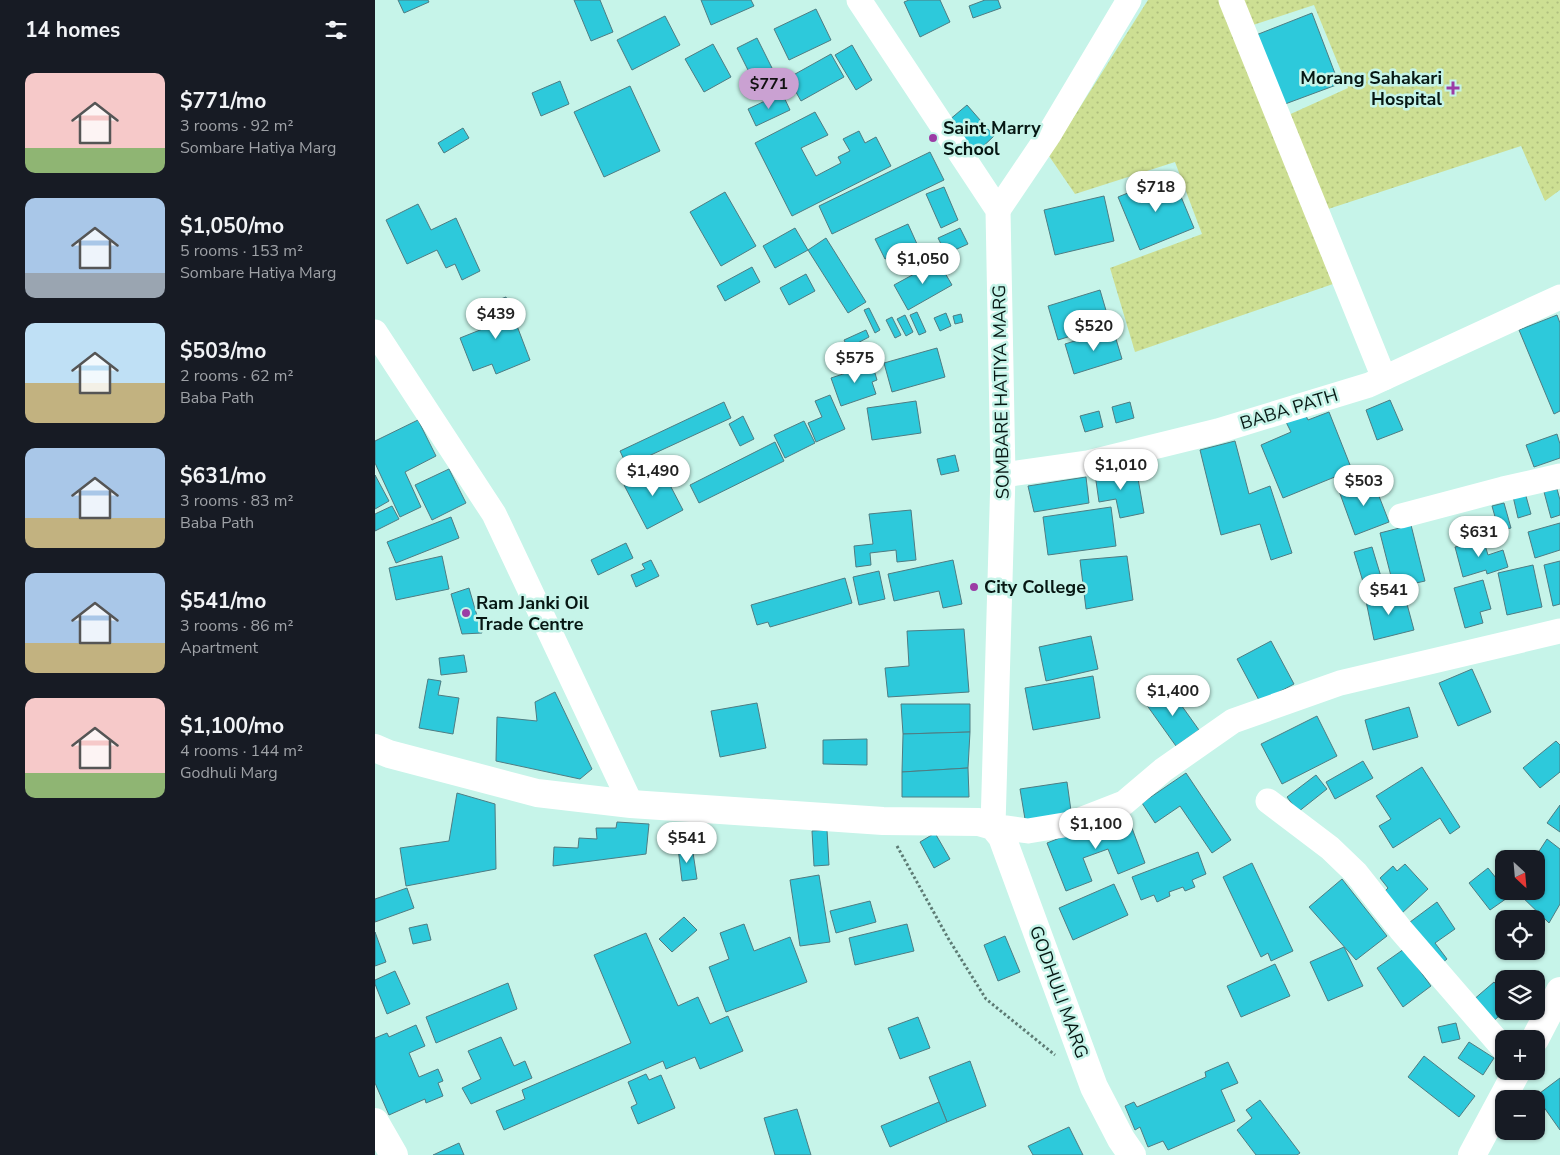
<!DOCTYPE html>
<meta charset="utf-8">
<style>
body{margin:0;font-family:"Nunito Sans",sans-serif;background:#242831;color:#f1f3f6;height:100vh;display:flex;flex-direction:column;font-size:19px;white-space:nowrap}
*{box-sizing:border-box;margin:0}
p{font-size:16px;color:#9ea1a6}
.icon{flex:none;width:28px;height:28px;fill:none;stroke:currentColor;stroke-width:2;stroke-linecap:round;stroke-linejoin:round}
.map{position:relative;flex:1;overflow:hidden}
.details{display:flex;flex-direction:column;background:#171b24;width:375px}
.details>*{flex:none}
.needle{width:32px;rotate:154deg}
.fabs{position:absolute;left:1120px;top:850px;display:grid;gap:10px}
.fabs a{display:grid;place-items:center;width:50px;height:50px;border-radius:10px;background:#171b24;box-shadow:0 1px 4px #0004;font-size:25px}
.price{position:absolute;translate:-50% -42px;padding:0 11px;border-radius:18px;background:#fff;color:#222;font-size:16px;line-height:32px;filter:drop-shadow(0 1px 2px #0008)}
.price::after{content:'';position:absolute;left:50%;top:30px;width:15px;height:11px;margin-left:-8px;background:inherit;clip-path:polygon(0 0,100% 0,50% 100%)}
.price.active{background:#caa1d2;color:#111}
ul{padding:0;list-style:none}
li{display:flex;align-items:center;gap:15px;height:125px;padding:0 25px}
li span{display:grid;place-items:center;flex:none;width:140px;height:100px;border-radius:10px;color:#555}
li>.icon{margin-inline-start:auto}
span .icon{width:60px;height:60px;fill:#fffc;stroke-width:1}
li b{font-size:21px}
h2{display:flex;justify-content:space-between;align-items:center;height:60px;padding:0 25px;font-size:21px}
main{display:flex;flex:1;min-height:0}
.map>svg:first-child{display:block}
.grass{fill:url(#grass-dots)}
.building{fill:#2dc9db;stroke:#4f7c82}
.lines{fill:none;stroke-linecap:round;stroke-linejoin:round}
.path{stroke:#5d7b74;stroke-width:3;stroke-dasharray:2.5 2.5;stroke-linecap:butt}
.minor{stroke:#fff;stroke-width:25}
.major{stroke:#fff;stroke-width:28}
.poi-dot{fill:#9b3ca5;stroke:#c6f4e9;stroke-width:2}
.labels{text-anchor:middle;dominant-baseline:central;stroke-width:5;stroke-linejoin:round;paint-order:stroke}
.poi-label{font-size:18px;font-weight:bold;fill:#061713;stroke:#c6f4e9;text-anchor:start}
.street-label{font-size:18px;fill:#061713;stroke:#c6f4e9}
</style>
<main>
<section class="details">
<h2>14 homes<svg class="icon" aria-label="filters" viewBox="0 0 24 24"><path d="M4 7h16M4 17h16"/><circle cx="9" cy="7" r="2"/><circle cx="15" cy="17" r="2"/></svg></h2>
<ul>
<li><span style="background:linear-gradient(#f6c9c9 75%,#8fb573 0)"><svg class="icon" aria-label="home" viewBox="0 0 24 24"><path d="M3 11l9-7 9 7M6 9v11h12V9"/></svg></span><div><b>$771/mo</b><p>3 rooms · 92 m²</p><p>Sombare Hatiya Marg</p></div></li>
<li><span style="background:linear-gradient(#a9c7e8 75%,#9aa5b1 0)"><svg class="icon" aria-label="home" viewBox="0 0 24 24"><path d="M3 11l9-7 9 7M6 9v11h12V9"/></svg></span><div><b>$1,050/mo</b><p>5 rooms · 153 m²</p><p>Sombare Hatiya Marg</p></div></li>
<li><span style="background:linear-gradient(#bfe0f5 60%,#c2b280 0)"><svg class="icon" aria-label="home" viewBox="0 0 24 24"><path d="M3 11l9-7 9 7M6 9v11h12V9"/></svg></span><div><b>$503/mo</b><p>2 rooms · 62 m²</p><p>Baba Path</p></div></li>
<li><span style="background:linear-gradient(#a9c7e8 70%,#c2b280 0)"><svg class="icon" aria-label="home" viewBox="0 0 24 24"><path d="M3 11l9-7 9 7M6 9v11h12V9"/></svg></span><div><b>$631/mo</b><p>3 rooms · 83 m²</p><p>Baba Path</p></div></li>
<li><span style="background:linear-gradient(#a9c7e8 70%,#c2b280 0)"><svg class="icon" aria-label="home" viewBox="0 0 24 24"><path d="M3 11l9-7 9 7M6 9v11h12V9"/></svg></span><div><b>$541/mo</b><p>3 rooms · 86 m²</p><p>Apartment</p></div></li>
<li><span style="background:linear-gradient(#f6c9c9 75%,#8fb573 0)"><svg class="icon" aria-label="home" viewBox="0 0 24 24"><path d="M3 11l9-7 9 7M6 9v11h12V9"/></svg></span><div><b>$1,100/mo</b><p>4 rooms · 144 m²</p><p>Godhuli Marg</p></div></li>
</ul>
</section>
<div class="map">
<svg width="1185" height="1155" viewBox="0 0 1185 1155">
<defs>
<pattern id="grass-dots" width="8" height="8" patternUnits="userSpaceOnUse" patternTransform="scale(1.25)"><rect width="8" height="8" fill="#cddf93"/><path d="M2 2h.1M6 6h.1" fill="none" stroke="#afbf7e" stroke-width="1.8" stroke-linecap="round"/></pattern>
</defs>
<rect width="100%" height="100%" fill="#c6f4e9"/>
<g class="grass">
<polygon points="773,0 845,0 958,284 760,352 735,268 827,234 800,162 700,194 674,156"/>
<polygon points="866,0 1185,0 1185,190 1170,201 1146,146 944,212 909,117 973,88 939,5 875,26"/>
</g>
<g class="building">
<polygon points="23,0 53,0 54,2 29,13"/>
<polygon points="199,0 225,0 238,32 216,41"/>
<polygon points="326,0 376,0 379,6 336,25"/>
<polygon points="534,0 565,0 575,22 545,37 529,2"/>
<polygon points="610,0 623,0 626,8 598,18 594,6"/>
<polygon points="441,9 456,40 414,60 399,29"/>
<polygon points="937,13 964,84 902,107 876,37"/>
<polygon points="290,16 305,45 257,70 242,40"/>
<polygon points="382,38 404,82 384,92 362,48"/>
<polygon points="338,44 356,77 329,92 310,59"/>
<polygon points="477,45 497,80 481,90 460,55"/>
<polygon points="456,54 469,77 426,101 413,78"/>
<polygon points="185,81 194,104 166,116 157,93"/>
<polygon points="255,86 285,151 229,177 199,112"/>
<polygon points="407,93 415,110 381,126 373,109"/>
<polygon points="592,105 619,136 601,153 573,121"/>
<polygon points="440,112 453,135 426,148 441,176 466,163 463,157 475,151 468,139 484,131 490,143 501,137 516,166 417,216 380,143"/>
<polygon points="88,128 94,138 69,153 63,143"/>
<polygon points="555,152 569,180 457,234 444,206"/>
<polygon points="797,175 819,228 765,250 743,197"/>
<polygon points="569,187 583,220 566,228 551,194"/>
<polygon points="350,192 381,246 346,266 315,212"/>
<polygon points="729,196 739,241 680,255 669,210"/>
<polygon points="43,204 56,230 81,218 105,271 87,280 80,264 71,268 62,250 32,264 11,220"/>
<polygon points="533,224 542,244 510,259 500,239"/>
<polygon points="420,228 433,250 400,268 388,246"/>
<polygon points="585,228 593,244 571,254 563,238"/>
<polygon points="451,238 491,302 473,313 433,250"/>
<polygon points="563,261 577,285 533,310 519,285"/>
<polygon points="377,267 385,282 350,301 342,286"/>
<polygon points="431,274 440,291 414,305 405,288"/>
<polygon points="725,290 735,324 683,340 673,306"/>
<polygon points="131,297 155,360 121,374 117,364 98,371 85,338 110,328 102,308"/>
<polygon points="494,308 505,330 500,333 489,310"/>
<polygon points="542,312 551,332 544,335 535,315"/>
<polygon points="571,313 576,326 565,331 559,318"/>
<polygon points="586,314 588,322 580,324 578,316"/>
<polygon points="530,315 538,332 531,336 522,319"/>
<polygon points="1182,315 1185,323 1185,411 1179,414 1144,330"/>
<polygon points="517,317 526,335 520,338 511,320"/>
<polygon points="738,329 747,359 699,374 690,344"/>
<polygon points="491,330 494,337 473,348 469,340"/>
<polygon points="562,348 570,377 517,392 509,363"/>
<polygon points="491,362 492,365 497,363 502,380 497,382 501,394 466,406 456,378 480,370 478,366"/>
<polygon points="455,395 470,429 441,442 433,423 447,417 440,401"/>
<polygon points="1015,400 1028,430 1002,440 991,410"/>
<polygon points="541,401 546,433 497,440 492,408"/>
<polygon points="349,402 356,418 252,466 245,451"/>
<polygon points="755,402 759,418 741,423 737,407"/>
<polygon points="724,411 728,427 710,432 705,416"/>
<polygon points="954,412 977,470 908,498 886,445 916,432 911,422 930,414 933,420"/>
<polygon points="368,416 379,439 365,446 354,424"/>
<polygon points="43,420 61,456 30,472 46,507 25,517 0,463 0,441"/>
<polygon points="429,421 440,443 410,458 399,435"/>
<polygon points="1182,434 1185,444 1185,458 1159,467 1151,445"/>
<polygon points="860,441 874,494 895,486 917,553 896,560 885,524 846,535 825,450"/>
<polygon points="400,442 409,461 324,503 315,485"/>
<polygon points="580,455 584,471 566,475 562,459"/>
<polygon points="285,466 308,510 272,529 249,485"/>
<polygon points="761,467 769,513 745,518 741,499 724,502 720,474"/>
<polygon points="74,469 91,503 57,520 40,485"/>
<polygon points="0,475 14,501 0,509"/>
<polygon points="711,477 714,503 659,512 653,486"/>
<polygon points="997,478 1014,522 980,535 964,491"/>
<polygon points="1149,489 1156,514 1143,518 1137,492"/>
<polygon points="1182,489 1185,500 1185,515 1176,518 1169,492"/>
<polygon points="1129,503 1136,528 1124,531 1117,506"/>
<polygon points="17,506 24,519 0,531 0,514"/>
<polygon points="736,507 741,546 673,555 668,517"/>
<polygon points="536,510 541,560 522,562 521,550 495,553 496,565 481,567 479,546 498,544 494,514"/>
<polygon points="76,517 84,538 21,563 12,542"/>
<polygon points="1185,523 1185,550 1160,558 1153,532"/>
<polygon points="1036,525 1050,581 1019,588 1005,533"/>
<polygon points="1107,535 1113,555 1128,550 1133,567 1112,574 1111,570 1088,577 1080,547 1092,544 1091,539"/>
<polygon points="251,543 258,558 223,575 216,560"/>
<polygon points="997,547 1007,580 989,585 979,552"/>
<polygon points="67,556 74,589 21,600 14,568"/>
<polygon points="752,556 758,600 711,609 705,560"/>
<polygon points="276,560 284,576 261,587 256,575 270,569 267,564"/>
<polygon points="578,560 587,604 568,608 564,591 519,601 513,574"/>
<polygon points="1185,561 1185,604 1178,606 1169,565"/>
<polygon points="1158,565 1167,607 1132,615 1123,573"/>
<polygon points="504,571 510,599 484,605 478,577"/>
<polygon points="470,578 477,603 395,627 393,622 382,625 376,605"/>
<polygon points="1108,580 1116,609 1105,612 1108,623 1090,628 1079,588"/>
<polygon points="94,588 107,633 87,634 76,594"/>
<polygon points="1029,593 1039,630 999,640 991,601"/>
<polygon points="589,629 594,692 513,697 510,668 534,666 532,631"/>
<polygon points="716,636 723,669 671,681 664,647"/>
<polygon points="896,641 919,684 885,702 862,659"/>
<polygon points="89,655 92,672 66,675 64,658"/>
<polygon points="1097,669 1116,712 1083,726 1064,683"/>
<polygon points="718,676 725,718 658,730 650,688"/>
<polygon points="53,679 66,681 63,695 84,698 78,734 44,728"/>
<polygon points="794,688 824,730 801,746 771,704"/>
<polygon points="180,692 217,769 205,779 121,761 122,717 162,721 160,702"/>
<polygon points="382,703 391,748 345,757 336,711"/>
<polygon points="526,704 595,704 595,732 528,734"/>
<polygon points="1034,707 1043,737 998,750 990,720"/>
<polygon points="942,716 962,756 907,784 886,744"/>
<polygon points="595,732 593,768 527,772 528,734"/>
<polygon points="492,739 492,765 448,764 448,740"/>
<polygon points="1181,741 1185,745 1185,772 1165,788 1148,768"/>
<polygon points="988,761 998,778 960,799 951,782"/>
<polygon points="1047,767 1085,827 1075,834 1065,818 1018,848 1004,826 1016,819 1001,796"/>
<polygon points="593,768 594,797 527,797 527,772"/>
<polygon points="811,773 856,840 837,853 805,806 780,823 767,803"/>
<polygon points="941,775 952,789 923,812 912,797"/>
<polygon points="692,782 697,818 651,825 645,789"/>
<polygon points="82,793 120,804 121,869 31,886 25,848 74,841"/>
<polygon points="1185,805 1185,832 1172,823"/>
<polygon points="751,812 770,863 743,874 733,849 708,858 717,881 691,891 672,843"/>
<polygon points="242,822 274,824 271,854 178,866 179,847 203,848 204,838 222,839 221,828 241,828"/>
<polygon points="452,830 454,865 439,866 437,831"/>
<polygon points="560,833 575,859 559,868 545,842"/>
<polygon points="1172,839 1185,849 1185,904 1174,923 1141,891 1161,891 1161,859 1159,859"/>
<polygon points="317,846 322,879 307,881 303,848"/>
<polygon points="823,852 831,874 817,880 820,887 810,891 808,887 794,892 795,896 782,902 779,895 766,900 757,877"/>
<polygon points="877,863 918,951 896,961 893,953 886,957 848,877"/>
<polygon points="1030,864 1053,889 1026,914 1007,894 1013,888 1005,878 1018,866 1022,871"/>
<polygon points="1113,868 1129,888 1129,891 1131,891 1135,896 1115,910 1094,883"/>
<polygon points="444,875 455,942 425,946 415,880"/>
<polygon points="967,879 1012,936 981,960 934,907"/>
<polygon points="739,884 753,915 698,940 684,908"/>
<polygon points="32,888 39,908 0,922 0,899"/>
<polygon points="495,901 501,922 461,933 455,911"/>
<polygon points="1062,902 1080,929 1060,943 1072,959 1061,968 1031,925"/>
<polygon points="309,917 322,930 297,952 284,939"/>
<polygon points="52,924 56,940 38,944 34,928"/>
<polygon points="369,924 379,951 415,937 432,982 351,1012 334,967 354,959 345,933"/>
<polygon points="532,924 539,951 480,965 474,938"/>
<polygon points="0,932 11,962 0,966"/>
<polygon points="271,933 303,1006 323,997 335,1024 353,1016 368,1051 325,1069 320,1057 291,1069 288,1061 129,1130 121,1111 150,1099 147,1090 256,1043 219,955"/>
<polygon points="630,936 645,972 623,981 609,945"/>
<polygon points="969,947 988,986 953,1001 935,962"/>
<polygon points="1029,949 1056,986 1028,1007 1002,968"/>
<polygon points="900,964 915,996 866,1017 852,986"/>
<polygon points="20,971 35,1004 12,1014 0,984 0,980"/>
<polygon points="1119,982 1129,993 1130,1011 1116,1023 1097,1001"/>
<polygon points="133,983 142,1009 61,1043 51,1017"/>
<polygon points="543,1017 555,1048 525,1059 513,1028"/>
<polygon points="1081,1023 1085,1039 1067,1043 1063,1027"/>
<polygon points="41,1025 50,1046 34,1053 44,1077 63,1069 68,1081 63,1083 68,1096 51,1103 50,1099 14,1115 0,1083 0,1038 12,1033 14,1037"/>
<polygon points="126,1037 139,1066 150,1061 157,1078 96,1104 87,1088 106,1079 93,1051"/>
<polygon points="1094,1042 1119,1058 1108,1075 1083,1058"/>
<polygon points="1049,1056 1100,1096 1084,1117 1033,1077"/>
<polygon points="595,1061 611,1106 572,1122 554,1077"/>
<polygon points="853,1062 863,1083 846,1090 860,1121 793,1150 788,1141 773,1147 765,1127 760,1130 750,1106 759,1102 762,1107 831,1077 830,1072"/>
<polygon points="271,1074 274,1080 286,1075 300,1108 263,1124 256,1107 262,1104 253,1082"/>
<polygon points="1185,1078 1185,1130 1161,1096"/>
<polygon points="885,1100 925,1153 922,1155 881,1155 862,1130 877,1118 871,1110"/>
<polygon points="564,1102 572,1122 515,1147 506,1126"/>
<polygon points="422,1109 436,1155 400,1155 389,1118"/>
<polygon points="694,1127 708,1155 658,1155 653,1146"/>
<polygon points="84,1143 89,1155 58,1155"/>
</g>
<g class="lines">
<polyline class="path" points="522,846 573,938 611,999 680,1055"/>
<g class="minor">
<polyline points="484,0 623,210 628,475 618,826 653,831 695,824 749,803 788,770 858,721 965,683 1185,631"/>
<polyline points="856,0 1009,378"/>
<polyline points="623,210 673,136 754,0"/>
<polyline points="0,332 119,514 256,804"/>
<polyline points="628,475 713,463 843,431 994,385 1185,297"/>
<polyline points="1026,516 1128,489 1185,476"/>
<polyline points="893,801 955,848 981,873 1026,930 1129,1049"/>
</g>
<g class="major">
<polyline points="0,748 14,754 162,793 256,804 508,821 604,822 618,826 627,837 719,1087 746,1139 757,1155"/>
<polyline points="1160,1039 1185,991"/>
<polyline points="0,1122 19,1155"/>
<polyline points="1097,1155 1142,1071"/>
</g>
</g>
<g class="poi-dot">
<path d="M1075.5 80.5h5v5h5v5h-5v5h-5v-5h-5v-5h5z"/>
<circle cx="558" cy="138" r="5"/>
<circle cx="599" cy="587" r="5"/>
<circle cx="91" cy="613" r="5"/>
</g>
<g class="labels">
<g class="poi-label">
<text x="1067" y="78" text-anchor="end">Morang Sahakari<tspan x="1067" dy="21">Hospital</tspan></text>
<text x="568" y="128">Saint Marry<tspan x="568" dy="21">School</tspan></text>
<text x="609" y="587">City College</text>
<text x="101" y="603">Ram Janki Oil<tspan x="101" dy="21">Trade Centre</tspan></text>
</g>
<g class="street-label">
<text transform="translate(626 392) rotate(-91)">SOMBARE HATIYA MARG</text>
<text transform="translate(914 409) rotate(-17)">BABA PATH</text>
<text transform="translate(684 992) rotate(70)">GODHULI MARG</text>
</g>
</g>
</svg>
<div class="fabs">
<a><svg class="needle" viewBox="-14 -14 28 28"><path d="M0-13l5 13h-10z" fill="#e53935"/><path d="M0 13l5-13h-10z" fill="#9ea1a6"/></svg></a>
<a><svg class="icon" aria-label="locate" viewBox="0 0 24 24"><circle cx="12" cy="12" r="6"/><path d="M12 2v4M12 18v4M2 12h4M18 12h4"/></svg></a>
<a><svg class="icon" aria-label="layers" viewBox="0 0 24 24"><path d="M12 4l9 5-9 5-9-5zM3 14l9 5 9-5"/></svg></a>
<a>+</a>
<a>−</a>
</div>
<b class="price active" style="left:394px;top:110px">$771</b>
<b class="price" style="left:781px;top:213px">$718</b>
<b class="price" style="left:548px;top:285px">$1,050</b>
<b class="price" style="left:121px;top:340px">$439</b>
<b class="price" style="left:719px;top:352px">$520</b>
<b class="price" style="left:480px;top:384px">$575</b>
<b class="price" style="left:746px;top:491px">$1,010</b>
<b class="price" style="left:278px;top:497px">$1,490</b>
<b class="price" style="left:989px;top:507px">$503</b>
<b class="price" style="left:1104px;top:558px">$631</b>
<b class="price" style="left:1014px;top:616px">$541</b>
<b class="price" style="left:798px;top:717px">$1,400</b>
<b class="price" style="left:721px;top:850px">$1,100</b>
<b class="price" style="left:312px;top:864px">$541</b>
</div>
</main>
